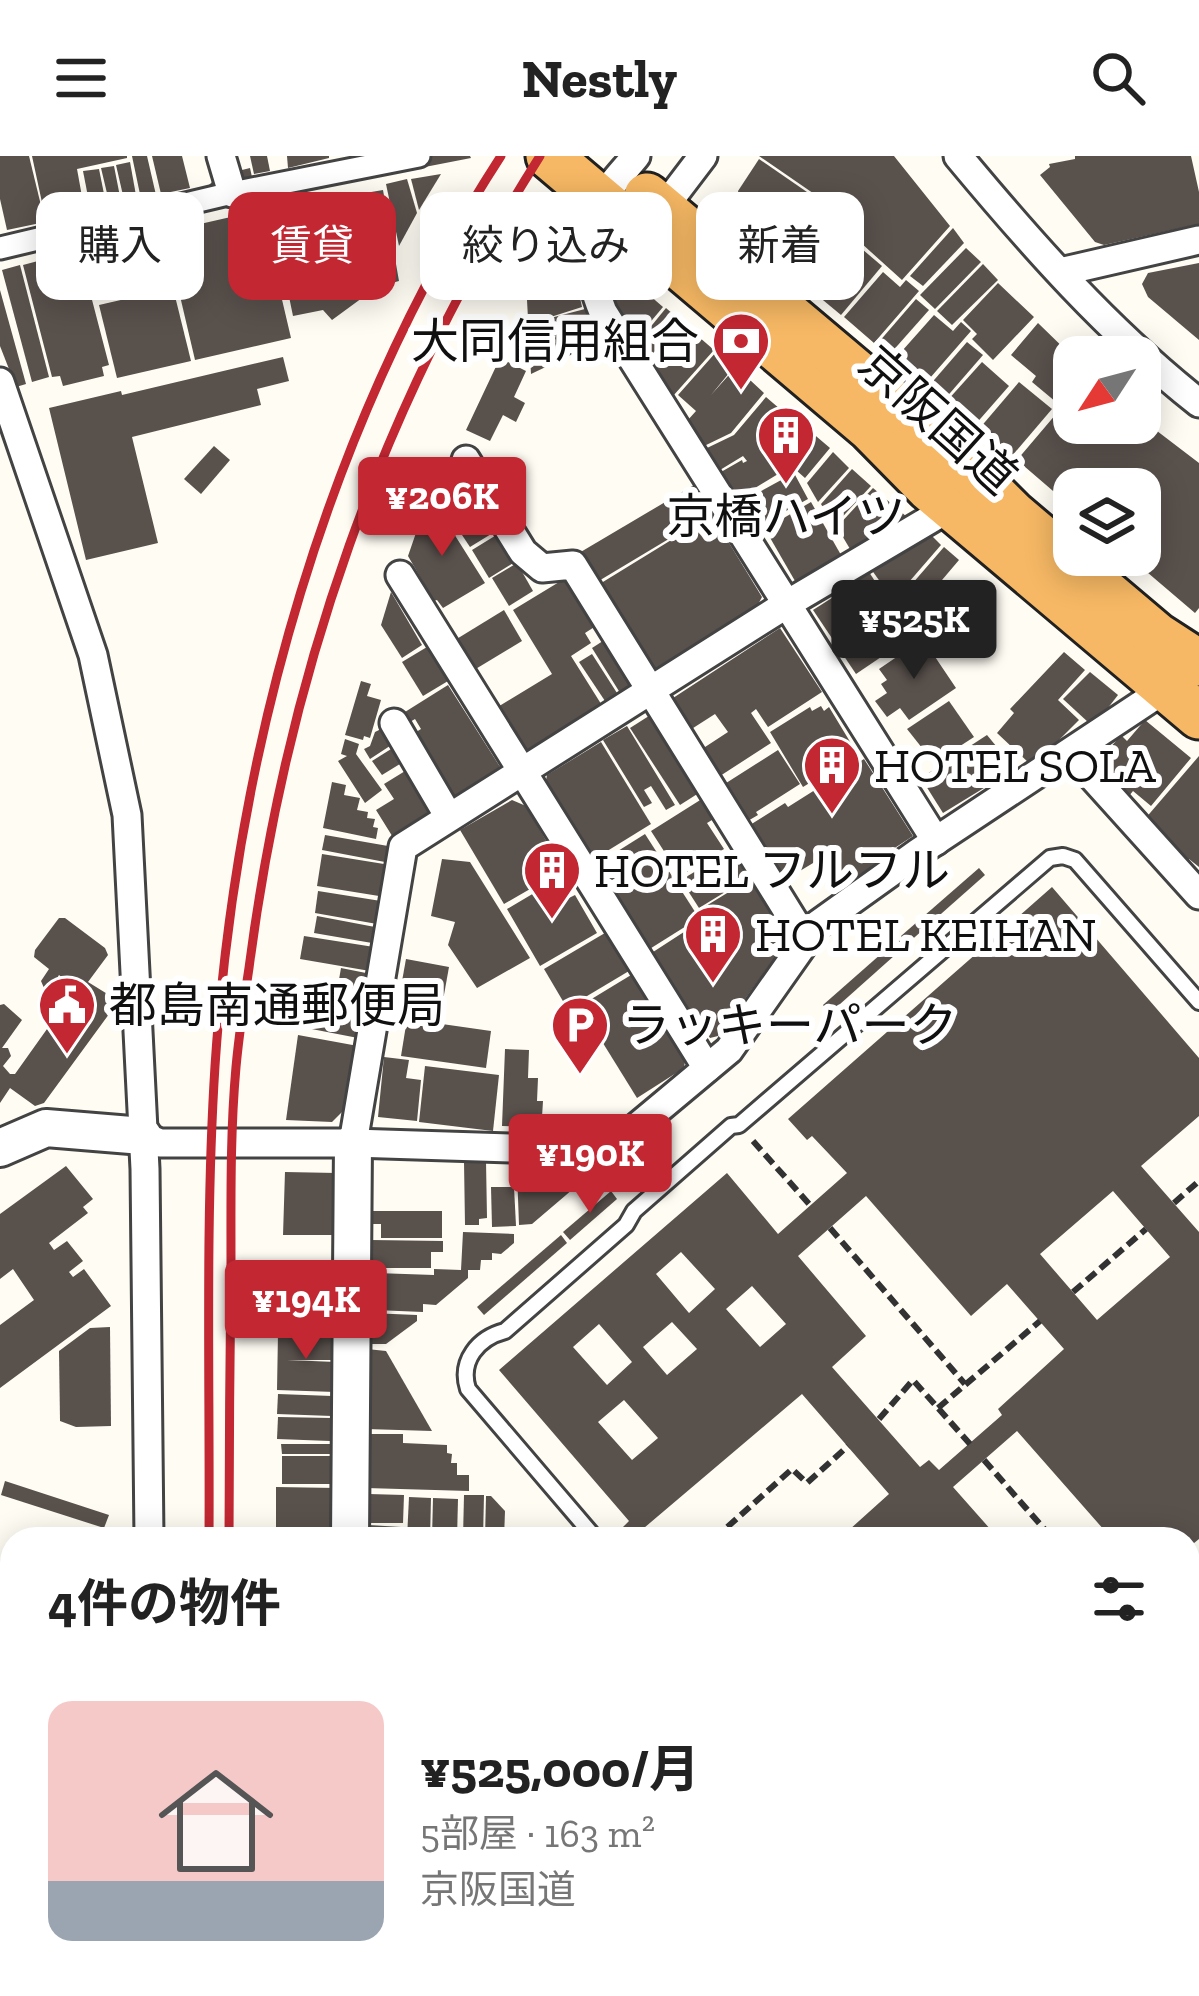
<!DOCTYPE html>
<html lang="ja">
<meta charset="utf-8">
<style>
body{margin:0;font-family:"Zilla Slab","Noto Sans JP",serif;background:#f2f2f2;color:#222;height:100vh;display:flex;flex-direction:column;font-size:45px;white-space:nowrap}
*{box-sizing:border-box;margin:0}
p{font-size:39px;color:#767676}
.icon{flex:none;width:66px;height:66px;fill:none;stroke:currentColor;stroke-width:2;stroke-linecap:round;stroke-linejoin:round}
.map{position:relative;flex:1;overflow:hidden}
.side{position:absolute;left:0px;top:1371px;width:1200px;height:471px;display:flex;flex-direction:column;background:#fff;border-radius:36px 36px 0 0;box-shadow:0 6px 30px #0003}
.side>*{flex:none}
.guide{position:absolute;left:36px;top:36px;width:1128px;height:108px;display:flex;gap:24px}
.needle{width:78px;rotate:234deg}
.buttons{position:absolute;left:1053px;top:180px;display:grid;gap:24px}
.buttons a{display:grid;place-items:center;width:108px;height:108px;border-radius:24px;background:#fff;box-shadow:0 6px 30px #0003;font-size:60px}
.price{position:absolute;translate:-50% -102px;padding:0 27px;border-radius:12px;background:#c22732;color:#fff;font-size:39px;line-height:78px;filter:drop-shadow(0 3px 6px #0008)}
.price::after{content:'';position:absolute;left:50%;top:72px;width:36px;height:27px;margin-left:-18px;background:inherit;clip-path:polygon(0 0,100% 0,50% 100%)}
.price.active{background:#222;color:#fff}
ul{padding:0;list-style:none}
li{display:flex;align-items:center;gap:36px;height:300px;padding:0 48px}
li+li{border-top:3px solid #e0e0e0}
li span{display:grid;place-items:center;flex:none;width:336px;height:240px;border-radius:24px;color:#555}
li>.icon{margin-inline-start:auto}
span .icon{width:144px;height:144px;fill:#fffc;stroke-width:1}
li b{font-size:51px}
h2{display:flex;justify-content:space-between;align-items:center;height:144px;padding:0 48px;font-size:51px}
.chip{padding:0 42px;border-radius:24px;background:#fff;box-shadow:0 6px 30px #0003;font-size:42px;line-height:108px}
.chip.active{background:#c22732;color:#fff}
header{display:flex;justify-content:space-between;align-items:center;height:156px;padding:0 48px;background:#fff;font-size:54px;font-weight:700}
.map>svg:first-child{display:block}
.building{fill:#59514c;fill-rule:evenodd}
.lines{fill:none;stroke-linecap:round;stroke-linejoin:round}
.service-casing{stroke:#434343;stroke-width:20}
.pedestrian-casing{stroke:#434343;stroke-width:27}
.minor-casing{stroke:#434343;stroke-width:33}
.tertiary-casing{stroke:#434343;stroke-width:42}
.trunk-casing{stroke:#212121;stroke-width:51}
.path{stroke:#323232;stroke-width:6;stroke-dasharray:12 6;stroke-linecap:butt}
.service{stroke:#fff;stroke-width:14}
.pedestrian{stroke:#fff;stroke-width:21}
.minor{stroke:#fff;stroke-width:27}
.tertiary{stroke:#fff;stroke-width:36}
.trunk{stroke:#f6b864;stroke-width:45}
.rail{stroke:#c22732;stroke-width:9}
.labels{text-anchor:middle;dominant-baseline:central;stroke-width:12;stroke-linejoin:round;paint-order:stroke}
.poi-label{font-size:48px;fill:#101010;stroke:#fff;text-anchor:start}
.street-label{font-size:48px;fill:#101010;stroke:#fff}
</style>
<header><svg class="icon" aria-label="menu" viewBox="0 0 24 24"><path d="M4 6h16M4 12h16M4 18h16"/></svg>Nestly<svg class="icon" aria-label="search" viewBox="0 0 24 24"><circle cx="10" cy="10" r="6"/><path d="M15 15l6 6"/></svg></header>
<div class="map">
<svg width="1199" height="1840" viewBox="0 0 1199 1840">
<rect width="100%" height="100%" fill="#fffcf4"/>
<g class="building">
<polygon points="0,0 29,0 45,66 7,74 0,43"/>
<polygon points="32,0 127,0 127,2 77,13 85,57 46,65"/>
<polygon points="132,0 147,0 156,39 141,43"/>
<polygon points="152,0 182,0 190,32 161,38"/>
<polygon points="250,0 267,0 270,15 254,18"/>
<polygon points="287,0 329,0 329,2 288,12"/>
<polygon points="358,0 470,0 471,2 250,45 0,105 0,80 111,54 101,12 114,10 122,51 207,31 218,20 250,12 252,21"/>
<polygon points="759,0 894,0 950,70 902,124 840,68 795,121 773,103 823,44"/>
<polygon points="1075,0 1191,0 1199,36 1199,68 1104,89 1095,86 1040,19 1050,11 1049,8 1075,3"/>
<polygon points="759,3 820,45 773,100 745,77 738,35"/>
<polygon points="130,6 137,45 125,48 116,9"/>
<polygon points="99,13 107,53 91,56 83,15"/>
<polygon points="441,18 419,54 411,23"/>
<polygon points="407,23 417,57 399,90 386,28"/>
<polygon points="383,34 399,125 377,131 332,164 323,154 293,160 271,53"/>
<polygon points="261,54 291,182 195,204 165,76"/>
<polygon points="561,62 576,73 581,120 532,137 522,127"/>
<polygon points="953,72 964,87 923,130 910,120"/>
<polygon points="157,76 168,124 149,128 138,80"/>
<polygon points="842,76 882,110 841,159 800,125"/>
<polygon points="136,81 147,128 131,132 120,84"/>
<polygon points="118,87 129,131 94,140 83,96"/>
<polygon points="966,92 981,106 935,153 920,139"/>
<polygon points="79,94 109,209 102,211 104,220 63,230 60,220 52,221 23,109"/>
<polygon points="604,100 631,122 607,130"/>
<polygon points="1199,107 1199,184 1148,141 1142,128 1148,117"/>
<polygon points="983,108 998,124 952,169 937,155"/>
<polygon points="20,109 49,221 32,226 2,114"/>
<polygon points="883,116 900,131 906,124 919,135 874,187 844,161"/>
<polygon points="633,125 663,151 637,182 607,133"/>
<polygon points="998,127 1034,161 993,204 972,183 977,178 963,164"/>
<polygon points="173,132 191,205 117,222 99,149"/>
<polygon points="578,132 582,151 535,166 585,153 600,185 531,218 527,144"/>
<polygon points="0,134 26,228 16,231 0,190"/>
<polygon points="916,143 929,154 890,198 878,187"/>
<polygon points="666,152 681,165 649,202 639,185"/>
<polygon points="934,159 953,175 961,166 971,175 923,230 894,204"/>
<polygon points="1038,167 1074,202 1074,267 1140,267 1140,262 1199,307 1199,452 1195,457 1127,399 1140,399 1140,333 1074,333 1074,353 1017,304 1062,251 1032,226 1036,220 1011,199"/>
<polygon points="684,168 714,194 673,240 651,204"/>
<polygon points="967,186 983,199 944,244 928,231"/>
<polygon points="717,195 734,211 711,239 736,211 764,237 731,277 702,291 687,265 696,255 678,239"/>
<polygon points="283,201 289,225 257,233 261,249 132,281 158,387 86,404 49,252 121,235 122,239"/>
<polygon points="500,202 526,215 514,241 525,247 516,266 503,259 490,285 466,274"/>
<polygon points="982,206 1009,230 974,270 946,246"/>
<polygon points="1019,226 1052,253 1011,301 979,273"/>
<polygon points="766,241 787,259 769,279 776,286 773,288 788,312 737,343 721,316 742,304 743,307 747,305 743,300 720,314 707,292 734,279"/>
<polygon points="789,259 807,274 790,295 772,279"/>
<polygon points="810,275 830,292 805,322 788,307 794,300 791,297"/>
<polygon points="214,290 230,304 201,338 184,323"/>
<polygon points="833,296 849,312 818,346 807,327"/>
<polygon points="447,304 454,308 462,321 451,337 462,329 472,344 450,359 435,335"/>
<polygon points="852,313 871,330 834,370 821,348"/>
<polygon points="794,317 808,343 762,368 754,352 747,356 741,346"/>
<polygon points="694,329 712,357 597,426 579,397"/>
<polygon points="873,332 907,361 850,393 837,371"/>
<polygon points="432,343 485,427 443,452 437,444 434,445 408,400 427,345"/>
<polygon points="476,344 496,375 470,391 450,361"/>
<polygon points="811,346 841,399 795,425 765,373"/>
<polygon points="712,359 762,441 754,456 652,518 598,429"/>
<polygon points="498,378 515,406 489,422 472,394"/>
<polygon points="931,379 941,389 896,441 891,441 871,413"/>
<polygon points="944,391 959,404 914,457 899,443"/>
<polygon points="517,407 533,435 509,450 492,422"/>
<polygon points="869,416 911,481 891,494 848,430"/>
<polygon points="569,420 599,468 585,477 591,487 571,500 603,551 525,598 496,552 552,518 513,454"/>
<polygon points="846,433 887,497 856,518 813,454"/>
<polygon points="391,436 422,489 402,502 381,469"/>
<polygon points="504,454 522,485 474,514 455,484"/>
<polygon points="780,472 822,536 768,571 756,553 751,557 771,587 720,620 702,593 728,576 715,558 690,574 670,544"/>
<polygon points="606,483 636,531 622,540 592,492"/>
<polygon points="923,483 956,532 909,564 900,552 887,561 875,545 887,537 881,528 887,524 879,513"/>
<polygon points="432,488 453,522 423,540 402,506"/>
<polygon points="1064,496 1085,514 1058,544 1079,564 1043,600 1030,608 997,577 1014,557 1010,553"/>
<polygon points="592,498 617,537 605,545 579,506"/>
<polygon points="1090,516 1118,539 1104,557 1089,567 1063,543"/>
<polygon points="361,525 371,528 367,540 381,544 370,582 364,580 363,584 345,579"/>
<polygon points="448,529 502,614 450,647 408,581 421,573 415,563 403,570 397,561"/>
<polygon points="949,545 974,581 934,607 907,573"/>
<polygon points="821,550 824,555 829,551 852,589 845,593 848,598 840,603 842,607 803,631 770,576 810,551 812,555"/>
<polygon points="652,558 702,635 680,649 630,572"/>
<polygon points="1145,564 1191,602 1151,650 1133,635 1129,640 1115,628 1119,624 1108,613 1111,608 1103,600 1121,579 1127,585"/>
<polygon points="387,570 396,586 370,603 364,593 370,590 375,576"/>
<polygon points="627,570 675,649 666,654 651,630 644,634 652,647 644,651 603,584"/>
<polygon points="987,579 1015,613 943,657 921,622"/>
<polygon points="345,583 359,588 356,598 382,634 365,647 338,605 347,600 341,598"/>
<polygon points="601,586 651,668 591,705 545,630 547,619"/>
<polygon points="399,588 408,603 382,619 372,605"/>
<polygon points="778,594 800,628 756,656 758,659 746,666 723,629"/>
<polygon points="1199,600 1199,711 1189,703 1185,707 1144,664"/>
<polygon points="864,603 913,680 881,701 883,705 842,731 823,701 785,724 750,669 785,647 788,651"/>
<polygon points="410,612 437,656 394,683 376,654 394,643 384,628"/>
<polygon points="332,626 346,629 344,639 360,642 357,654 368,656 367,662 375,663 373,671 378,672 376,683 323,672"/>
<polygon points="705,641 723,671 719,674 712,664 707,667 724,693 680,720 651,675"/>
<polygon points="512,644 526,650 563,714 504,748 460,674"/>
<polygon points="645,678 699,762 648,794 594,710"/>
<polygon points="325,679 388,690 385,706 322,694"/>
<polygon points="731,694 748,722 699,752 681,724"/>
<polygon points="322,698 384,708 379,740 317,730"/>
<polygon points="442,703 470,706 530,802 477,832 448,789 455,766 431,760"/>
<polygon points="979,712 985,719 907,788 901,780"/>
<polygon points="755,720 784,771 782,792 718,880 710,882 696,861 693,863 650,798 707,761 701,753"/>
<polygon points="556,724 567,743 575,739 597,777 540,810 507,753"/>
<path d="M 1052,731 L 1199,902 L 1199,960 L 1141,1010 L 1199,1076 L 1199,1383 L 1188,1392 L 1188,1383 L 1112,1383 L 1017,1275 L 953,1331 L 999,1383 L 839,1383 L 889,1338 L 802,1238 L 631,1383 L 622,1372 L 629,1365 L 499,1214 L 727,1017 L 778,1078 L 847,1017 L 812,980 L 807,984 L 788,963 ZM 1113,1035 L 1170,1101 L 1097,1164 L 1040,1098 ZM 866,1040 L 971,1160 L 1007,1128 L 1064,1193 L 998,1253 L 1002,1259 L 939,1314 L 929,1304 L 920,1311 L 832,1211 L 866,1180 L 798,1100 ZM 681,1096 L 715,1133 L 689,1157 L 656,1118 ZM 752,1130 L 786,1168 L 760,1191 L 726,1153 ZM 672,1166 L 697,1193 L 667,1219 L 643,1191 ZM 599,1168 L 632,1206 L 607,1229 L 573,1191 ZM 624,1244 L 658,1282 L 632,1304 L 598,1266 Z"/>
<polygon points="318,735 381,745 377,768 315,757"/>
<polygon points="317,760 375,771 372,787 314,777"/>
<polygon points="59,762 65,762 105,792 108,799 88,826 109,839 112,844 112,854 44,947 35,950 10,932 0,947 0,849 4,848 22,864 2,892 8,892 11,900 3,910 10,918 15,918 52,866 38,855 50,836 65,846 76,833 59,819 51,832 44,832 41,825 49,813 34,801 35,794"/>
<polygon points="610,774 634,812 567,852 544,813"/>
<polygon points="304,780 374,791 370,815 300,803"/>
<polygon points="898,783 904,791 830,857 823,849"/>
<polygon points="406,803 449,811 440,861 397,853"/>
<polygon points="341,812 371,818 367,841 337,835"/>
<polygon points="636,816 686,899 684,912 637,942 580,850"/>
<polygon points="297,835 365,847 358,882 291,869"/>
<polygon points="407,863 491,875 486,912 401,900"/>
<polygon points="298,879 358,890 347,951 332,966 286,964"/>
<polygon points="505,893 529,894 528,922 538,922 537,945 543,945 542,961 547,961 546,972 502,970"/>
<polygon points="384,901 409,904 406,922 421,924 417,965 378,961"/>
<polygon points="425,910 499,919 493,975 419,966"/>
<polygon points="486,1005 487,1062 479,1063 479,1069 465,1069 464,1006"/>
<polygon points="588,1006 593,1016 532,1068 519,1069 517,1015 537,1016 538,1008"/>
<polygon points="66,1010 93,1043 83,1051 88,1057 49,1087 54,1094 67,1085 83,1105 69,1116 73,1121 84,1113 111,1150 0,1232 0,1169 34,1144 13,1113 0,1123 0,1058"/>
<polygon points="285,1016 337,1017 336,1079 283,1079"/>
<polygon points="491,1031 514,1031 516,1070 492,1071"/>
<polygon points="611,1035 617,1043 570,1084 563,1076"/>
<polygon points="370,1055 442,1055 442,1082 381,1082 381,1068 371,1068"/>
<polygon points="463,1076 514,1078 514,1087 501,1098 492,1097 492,1104 481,1104 480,1114 468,1114 468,1122 436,1149 423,1148 423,1156 375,1154 376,1117 434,1119 434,1113 461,1114"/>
<polygon points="561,1079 567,1087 484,1159 477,1151"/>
<polygon points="371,1084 443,1085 443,1096 431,1096 431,1112 371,1112"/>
<polygon points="281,1142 337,1143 336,1175 281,1174"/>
<polygon points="369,1157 417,1159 417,1165 386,1188 369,1188"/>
<polygon points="110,1171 111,1270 76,1271 60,1265 59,1195 90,1172"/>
<polygon points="278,1177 336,1178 335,1204 287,1204 336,1206 335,1236 277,1234"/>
<polygon points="367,1193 386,1195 432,1275 366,1273"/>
<polygon points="278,1238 332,1240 332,1260 277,1258"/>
<polygon points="278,1261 331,1262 330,1285 277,1283"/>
<polygon points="367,1278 403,1278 403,1287 447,1289 447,1297 452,1298 451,1307 457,1307 457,1319 469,1319 469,1335 366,1332"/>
<polygon points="281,1288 335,1288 335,1298 282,1298"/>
<rect x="282" y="1300" width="54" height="28"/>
<polygon points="5,1325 109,1359 104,1372 1,1339"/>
<polygon points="276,1331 336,1332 335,1383 276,1383"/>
<polygon points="369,1338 404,1339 403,1367 369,1367"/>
<polygon points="464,1339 484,1339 483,1383 463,1383"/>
<polygon points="486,1340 491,1340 505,1355 504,1383 485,1383"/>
<polygon points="409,1341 431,1342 430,1383 407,1383"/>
<polygon points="433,1342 458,1343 457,1383 432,1383"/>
<polygon points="369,1369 401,1371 401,1383 368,1383"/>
<polygon points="0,1412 12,1415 12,1510 0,1507"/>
<polygon points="1199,1535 1199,1574 1188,1584 1188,1545"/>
<polygon points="1199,1654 1199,1822 1188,1824 1188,1655"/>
<polygon points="0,1714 12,1718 12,1809 0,1805"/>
<polygon points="362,1830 393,1832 393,1840 362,1840"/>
<rect x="395" y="1830" width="25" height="10"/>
<polygon points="427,1830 483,1830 482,1840 427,1840"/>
<polygon points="504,1830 557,1831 557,1840 504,1840"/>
<rect x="570" y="1830" width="55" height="10"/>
<polygon points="653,1830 689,1831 689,1840 653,1840"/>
<polygon points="779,1830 832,1830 831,1840 779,1840"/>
<polygon points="853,1830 897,1830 896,1840 853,1840"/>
<polygon points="1068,1830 1134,1830 1135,1840 1069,1840"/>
<polygon points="773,1831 773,1840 721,1840 721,1832"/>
</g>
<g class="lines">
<g class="service-casing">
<path id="service" d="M 596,1383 L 468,1233 C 459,1205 478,1182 505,1175 L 626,1069 L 634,1055 L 731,970 L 739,969 L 1050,702 L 1063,700 L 1075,704 L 1199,846"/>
</g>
<g class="pedestrian-casing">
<polyline id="pedestrian" points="0,92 232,37 419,0"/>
</g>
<g class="minor-casing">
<g id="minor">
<polyline points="221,0 232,37"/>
<path d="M 636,0 C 625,14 609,29 602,45 C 584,86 587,117 603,156 L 936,685"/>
<path d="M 958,0 C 1032,89 1108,175 1199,247"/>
<polyline points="650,51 662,54 703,0"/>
<polyline points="1060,116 1199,84"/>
<polyline points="0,226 93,499 127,659 145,1013 149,1383"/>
<polyline points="466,304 523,396 542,412 573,409 806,785"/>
<polyline points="400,419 707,912"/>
<polyline points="394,567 449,661"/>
<polyline points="1071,597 1199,739"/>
<polyline points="143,980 160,987 353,987 608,995 729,894 817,769 919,696 1174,527"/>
<polyline points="353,987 403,691 787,448 951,351"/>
<polyline points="637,1830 637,1840"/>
<polyline points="704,1830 704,1840"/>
<polyline points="145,1840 145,1830"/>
<polyline points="345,1840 345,1830"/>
<polyline points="493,1840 494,1830"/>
<polyline points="842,1840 843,1830"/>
</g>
</g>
<g class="tertiary-casing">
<g id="tertiary">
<polyline points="0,992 46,972 143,980"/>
<polyline points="350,1383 353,987"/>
</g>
</g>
<g class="trunk-casing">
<g id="trunk">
<polyline points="549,0 870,272 929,332 1199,560"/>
<polyline points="647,40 952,297 1013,358 1156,479 1199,507"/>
</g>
</g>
<g class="path">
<polyline points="753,985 810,1049"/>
<polyline points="1174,1047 1199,1025"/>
<polyline points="830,1072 965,1228"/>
<polyline points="1073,1136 1146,1073"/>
<polyline points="938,1252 1040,1165"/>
<polyline points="879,1263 913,1224 970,1288"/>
<polyline points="984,1304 1053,1383"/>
<polyline points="714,1383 792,1313 807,1327 848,1290"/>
</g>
<use href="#service" class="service"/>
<use href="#pedestrian" class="pedestrian"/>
<use href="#minor" class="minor"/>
<use href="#tertiary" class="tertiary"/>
<use href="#trunk" class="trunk"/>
<g class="rail">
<path d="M 209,1383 C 210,1226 205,1067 215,910 C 236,593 327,268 501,0"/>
<path d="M 229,1383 C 229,1292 230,1202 231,1111 C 231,1044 230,978 236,911 C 239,878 244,845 249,812 C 287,518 381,251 540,0"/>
<polyline points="205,1840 206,1830"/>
<polyline points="225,1840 225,1830"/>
</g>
</g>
<defs>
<g id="bank-pin" transform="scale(3)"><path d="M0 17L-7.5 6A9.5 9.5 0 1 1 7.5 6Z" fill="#c22732" stroke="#fff"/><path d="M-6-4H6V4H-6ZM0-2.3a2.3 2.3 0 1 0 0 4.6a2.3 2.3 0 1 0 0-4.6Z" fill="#fff"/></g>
<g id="building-pin" transform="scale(3)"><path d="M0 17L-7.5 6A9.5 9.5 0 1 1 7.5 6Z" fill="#c22732" stroke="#fff"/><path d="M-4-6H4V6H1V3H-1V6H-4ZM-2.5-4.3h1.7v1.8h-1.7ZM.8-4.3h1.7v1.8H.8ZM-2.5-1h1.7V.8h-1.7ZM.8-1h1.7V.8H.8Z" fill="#fff"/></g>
<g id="civic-pin" transform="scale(3)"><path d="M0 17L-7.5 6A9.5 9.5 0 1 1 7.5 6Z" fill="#c22732" stroke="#fff"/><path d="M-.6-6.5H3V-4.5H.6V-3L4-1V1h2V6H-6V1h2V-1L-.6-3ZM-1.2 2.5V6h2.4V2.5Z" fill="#fff"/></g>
<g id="parking-pin" transform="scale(3)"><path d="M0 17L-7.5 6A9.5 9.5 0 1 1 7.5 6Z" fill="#c22732" stroke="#fff"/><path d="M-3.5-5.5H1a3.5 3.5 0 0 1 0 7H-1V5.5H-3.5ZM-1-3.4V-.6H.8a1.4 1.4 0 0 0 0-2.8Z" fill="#fff"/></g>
</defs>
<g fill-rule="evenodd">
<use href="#bank-pin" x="741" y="185"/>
<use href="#building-pin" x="786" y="279"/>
<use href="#building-pin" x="832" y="609"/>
<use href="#building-pin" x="552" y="714"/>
<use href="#building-pin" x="713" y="778"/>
<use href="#civic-pin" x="67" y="849"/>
<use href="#parking-pin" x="580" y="869"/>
</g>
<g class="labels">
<g class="poi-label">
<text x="699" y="185" text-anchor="end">大同信用組合</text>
<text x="786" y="360" text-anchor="middle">京橋ハイツ</text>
<text x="874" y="609">HOTEL SOLA</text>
<text x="594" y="714">HOTEL フルフル</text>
<text x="755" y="778">HOTEL KEIHAN</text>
<text x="109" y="849">都島南通郵便局</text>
<text x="622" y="869">ラッキーパーク</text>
</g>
<g class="street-label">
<text transform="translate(938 264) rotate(42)">京阪国道</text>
</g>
</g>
</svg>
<div class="buttons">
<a><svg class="needle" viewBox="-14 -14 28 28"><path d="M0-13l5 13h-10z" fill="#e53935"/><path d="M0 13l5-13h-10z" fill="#767676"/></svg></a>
<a><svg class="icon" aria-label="layers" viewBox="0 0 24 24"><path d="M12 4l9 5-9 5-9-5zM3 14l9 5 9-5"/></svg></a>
</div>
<b class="price" style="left:442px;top:403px">¥206K</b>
<b class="price active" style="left:914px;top:526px">¥525K</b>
<b class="price" style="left:590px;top:1060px">¥190K</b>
<b class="price" style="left:306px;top:1206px">¥194K</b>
<div class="guide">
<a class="chip">購入</a>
<a class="chip active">賃貸</a>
<a class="chip">絞り込み</a>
<a class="chip">新着</a>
</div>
<section class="side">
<h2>4件の物件<svg class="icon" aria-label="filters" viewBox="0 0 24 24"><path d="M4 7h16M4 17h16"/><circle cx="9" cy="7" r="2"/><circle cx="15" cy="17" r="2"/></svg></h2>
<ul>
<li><span style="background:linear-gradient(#f6c9c9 75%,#9aa5b1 0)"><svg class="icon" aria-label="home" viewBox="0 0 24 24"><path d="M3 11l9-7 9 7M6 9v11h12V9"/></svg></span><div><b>¥525,000/月</b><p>5部屋 · 163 m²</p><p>京阪国道</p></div></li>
</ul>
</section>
</div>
